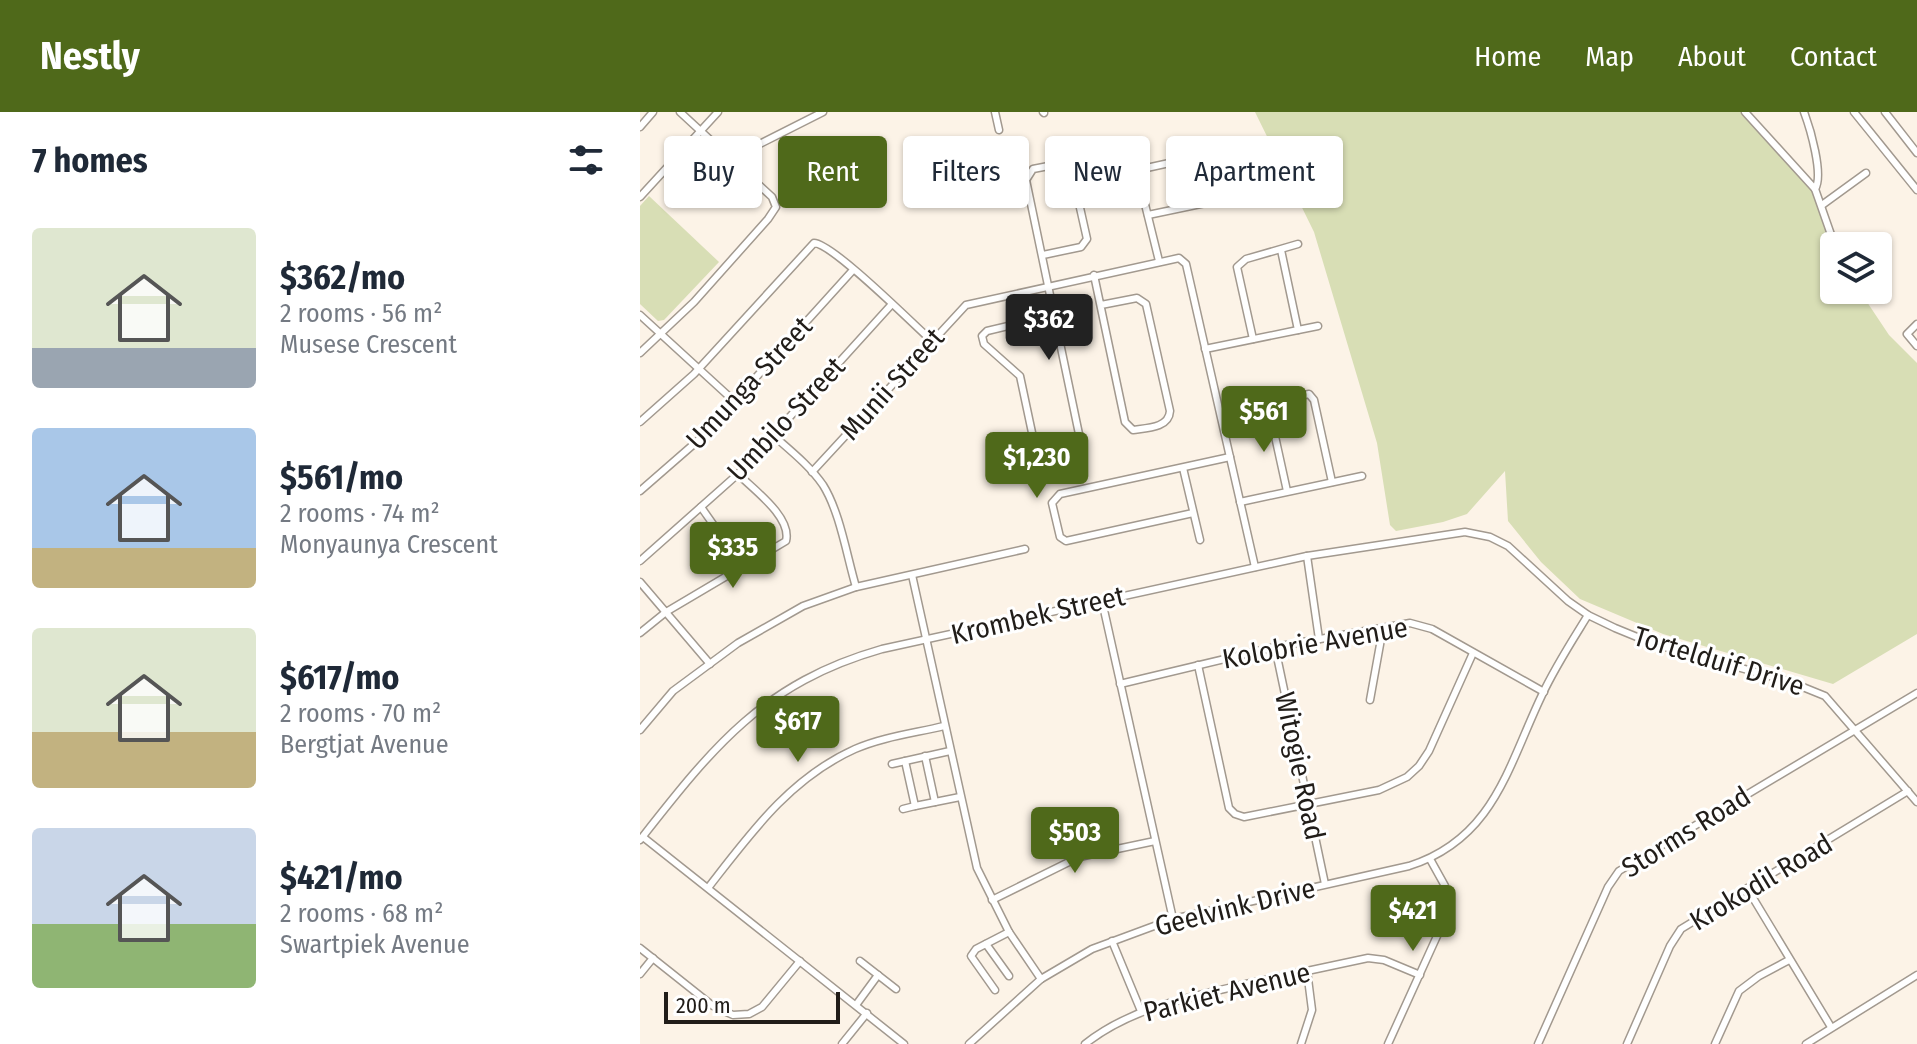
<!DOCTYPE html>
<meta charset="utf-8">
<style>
body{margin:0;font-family:"Fira Sans Condensed",sans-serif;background:#f6f6f7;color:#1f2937;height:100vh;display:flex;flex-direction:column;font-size:30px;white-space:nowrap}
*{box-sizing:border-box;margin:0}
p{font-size:26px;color:#747a83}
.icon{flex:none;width:44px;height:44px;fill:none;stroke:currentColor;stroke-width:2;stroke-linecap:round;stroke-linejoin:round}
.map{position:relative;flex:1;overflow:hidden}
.drawer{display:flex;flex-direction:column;background:#fff;width:640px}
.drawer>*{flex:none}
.hud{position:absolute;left:24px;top:24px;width:760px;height:72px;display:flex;gap:16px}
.controls{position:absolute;left:1180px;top:120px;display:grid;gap:16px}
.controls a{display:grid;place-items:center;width:72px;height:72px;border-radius:8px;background:#fff;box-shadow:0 2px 6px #0004;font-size:40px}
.scale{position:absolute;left:24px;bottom:20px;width:176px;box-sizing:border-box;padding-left:8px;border:4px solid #211d19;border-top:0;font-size:22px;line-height:28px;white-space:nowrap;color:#211d19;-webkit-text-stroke:6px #fff;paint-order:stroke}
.price{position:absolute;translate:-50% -68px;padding:0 18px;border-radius:8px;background:#4f691a;color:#fff;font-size:26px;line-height:52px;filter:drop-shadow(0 2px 4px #0008)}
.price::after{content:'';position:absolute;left:50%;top:48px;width:24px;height:18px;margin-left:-12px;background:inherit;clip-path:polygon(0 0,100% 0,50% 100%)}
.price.on{background:#222;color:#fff}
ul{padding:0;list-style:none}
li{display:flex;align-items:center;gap:24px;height:200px;padding:0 32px}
li span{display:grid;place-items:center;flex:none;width:224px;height:160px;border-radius:8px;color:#555}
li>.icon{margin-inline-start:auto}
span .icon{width:96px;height:96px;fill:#fffc;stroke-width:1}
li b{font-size:34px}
h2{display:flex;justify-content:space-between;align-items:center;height:96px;padding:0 32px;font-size:34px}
.tag{padding:0 28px;border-radius:8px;background:#fff;box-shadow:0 2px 6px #0004;font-size:28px;line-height:72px}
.tag.on{background:#4f691a;color:#fff}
header{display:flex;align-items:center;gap:48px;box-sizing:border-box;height:112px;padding:0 40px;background:#4f691a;color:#fff}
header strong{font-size:38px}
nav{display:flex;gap:44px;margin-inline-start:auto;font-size:28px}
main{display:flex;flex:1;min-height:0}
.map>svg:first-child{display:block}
.green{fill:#d8deb5}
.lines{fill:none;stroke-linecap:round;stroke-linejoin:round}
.minor-casing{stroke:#a2998f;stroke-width:9}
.minor{stroke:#fff;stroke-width:6}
.labels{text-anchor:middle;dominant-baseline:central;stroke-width:6;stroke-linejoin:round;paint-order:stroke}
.street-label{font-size:28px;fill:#211d19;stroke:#fff}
</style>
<header>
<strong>Nestly</strong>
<nav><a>Home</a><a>Map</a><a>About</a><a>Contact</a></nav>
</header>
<main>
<section class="drawer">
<h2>7 homes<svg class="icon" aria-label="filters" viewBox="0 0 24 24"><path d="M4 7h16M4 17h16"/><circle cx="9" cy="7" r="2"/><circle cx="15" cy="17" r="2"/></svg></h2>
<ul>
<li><span style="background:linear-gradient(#dfe7d0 75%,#9aa5b1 0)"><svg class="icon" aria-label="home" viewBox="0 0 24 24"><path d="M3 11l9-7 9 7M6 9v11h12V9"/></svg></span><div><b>$362/mo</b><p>2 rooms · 56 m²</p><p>Musese Crescent</p></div></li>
<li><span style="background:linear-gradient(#a9c7e8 75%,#c2b280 0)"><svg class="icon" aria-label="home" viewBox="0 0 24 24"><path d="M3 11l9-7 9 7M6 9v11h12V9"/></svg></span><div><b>$561/mo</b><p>2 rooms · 74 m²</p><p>Monyaunya Crescent</p></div></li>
<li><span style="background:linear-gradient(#dfe7d0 65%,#c2b280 0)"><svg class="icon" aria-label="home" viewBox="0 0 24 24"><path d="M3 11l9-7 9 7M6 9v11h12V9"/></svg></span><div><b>$617/mo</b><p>2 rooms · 70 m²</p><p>Bergtjat Avenue</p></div></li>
<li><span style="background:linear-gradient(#c9d6e8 60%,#8fb573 0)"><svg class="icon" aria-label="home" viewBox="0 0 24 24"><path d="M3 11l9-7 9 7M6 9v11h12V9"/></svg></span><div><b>$421/mo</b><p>2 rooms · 68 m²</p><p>Swartpiek Avenue</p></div></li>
</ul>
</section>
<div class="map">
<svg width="1277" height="932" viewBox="0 0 1277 932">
<rect width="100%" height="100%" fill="#fcf3e7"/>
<g class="green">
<polygon points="615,0 1101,0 1184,90 1195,134 1194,178 1219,178 1249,223 1277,251 1277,522 1193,572 1023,522 940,487 901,450 868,409 865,359 827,402 803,410 756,419 750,413 737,331 674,120"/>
<polygon points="9,84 79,150 24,208 18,209 0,192 0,94"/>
</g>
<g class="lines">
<g class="minor-casing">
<g id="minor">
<polyline points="355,0 359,18"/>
<polyline points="403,0 404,1"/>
<path d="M 1105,0 L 1175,77 C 1184,63 1170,16 1164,0"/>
<polyline points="1214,0 1277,78"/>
<polyline points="1245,0 1277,41"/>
<polyline points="0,15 13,0"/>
<polyline points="90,47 183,0"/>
<polyline points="1175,77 1195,134"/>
<polyline points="0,85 78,0"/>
<polyline points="1182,93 1226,61"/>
<polyline points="508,103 633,77"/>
<polyline points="403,143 441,135 447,127 432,60 424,51 393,57 386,68 439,322 438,327 432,332 405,338 394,330 380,264 344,232 342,224 347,219 415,203"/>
<polyline points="519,149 499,68 502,57 593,37 601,45 610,81"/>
<path d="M 454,163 L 485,310 L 493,318 C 507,316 529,316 530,299 L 506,192 L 497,186 L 461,193"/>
<polyline points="0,203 94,289"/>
<polyline points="1277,212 1267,222 1277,234"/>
<polyline points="658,218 678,214"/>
<polyline points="613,227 597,155 606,147 658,132"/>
<polyline points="565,237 658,218 641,138"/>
<polyline points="0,241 54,190 128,107 136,95 132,85 40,0"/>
<path d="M 0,310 L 54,262 L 174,131 C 192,131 273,212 292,229"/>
<path d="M 134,324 C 151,339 170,354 183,373 C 200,400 207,445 216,475"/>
<polyline points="543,356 560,428"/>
<polyline points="172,360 326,193 539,146 546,152 615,455"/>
<polyline points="0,379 62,325 213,158"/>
<polyline points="647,379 629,297 635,289 669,282 674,288 692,370"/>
<polyline points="600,390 722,364"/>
<polyline points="61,395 103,455"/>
<polyline points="553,401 426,429 420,425 412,391 420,382 590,345"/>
<polyline points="667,444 679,527"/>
<polyline points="0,449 98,362 252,192"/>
<polyline points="272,463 337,756 369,820 401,867"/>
<polyline points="0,470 70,552"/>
<polyline points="462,489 533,807"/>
<path d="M 0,521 L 26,500 L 146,429 C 152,405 113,377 98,362"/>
<polyline points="635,535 685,772"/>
<polyline points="558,553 589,696 595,702 604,705 739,678 767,665 779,654 789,639 833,541"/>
<polyline points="480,572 635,535 770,511 792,517 904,580"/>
<polyline points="730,588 743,516"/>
<polyline points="0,618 33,579 98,531 163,494 216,475 385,437"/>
<polyline points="285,644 295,690"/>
<polyline points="265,649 275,694 320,685"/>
<polyline points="252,652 310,639"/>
<polyline points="263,697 275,694"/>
<polyline points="3,725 264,932"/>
<path d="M 0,728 C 73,635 123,571 242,537 L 667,444 L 825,420 L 850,425 L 868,434 L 928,489 L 948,503 L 975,516 L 1014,532 L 1148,569 L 1185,584 L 1277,690"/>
<path d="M 68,776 C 110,722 150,666 215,637 C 242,625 275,621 304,614"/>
<polyline points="1107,776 1191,915"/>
<polyline points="352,788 439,745 515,729"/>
<polyline points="472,829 501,899"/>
<polyline points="346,832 369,864"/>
<polyline points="0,836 73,894 93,903 109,902 122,895 160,849"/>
<polyline points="220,849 256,877"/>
<polyline points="0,862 13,846"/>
<polyline points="355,878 331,844 336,837 369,820"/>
<polyline points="216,893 238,863"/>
<polyline points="202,932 227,901"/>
<path d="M 329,932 L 401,867 L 452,837 L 533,807 L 769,754 C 854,727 868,654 902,583 C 915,555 932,529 948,503"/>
<path d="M 445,932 C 492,895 550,885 606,872 C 647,863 687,855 728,846 L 744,848 L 780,863"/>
<polyline points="661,932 672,898 667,859"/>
<polyline points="748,932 802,813 805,774 790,747"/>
<polyline points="898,932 968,775 979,759 1277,581"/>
<polyline points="987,932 1030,834 1041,817 1268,679"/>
<polyline points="1075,932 1099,879 1119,864 1149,848"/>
<polyline points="1166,932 1277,863"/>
</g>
</g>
<use href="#minor" class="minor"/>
</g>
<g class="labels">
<g class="street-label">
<text transform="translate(109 271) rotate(-47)">Umunga Street</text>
<text transform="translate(252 272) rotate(-48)">Munii Street</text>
<text transform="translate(146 307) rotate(-47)">Umbilo Street</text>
<text transform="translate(398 503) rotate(-13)">Krombek Street</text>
<text transform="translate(675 531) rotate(-10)">Kolobrie Avenue</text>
<text transform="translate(1079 549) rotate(17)">Tortelduif Drive</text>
<text transform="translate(660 654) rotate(78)">Witogie Road</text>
<text transform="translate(1046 720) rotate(-32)">Storms Road</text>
<text transform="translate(1121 770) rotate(-31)">Krokodil Road</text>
<text transform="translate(595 795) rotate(-14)">Geelvink Drive</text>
<text transform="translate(587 880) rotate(-14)">Parkiet Avenue</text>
</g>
</g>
</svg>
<div class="controls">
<a><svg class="icon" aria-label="layers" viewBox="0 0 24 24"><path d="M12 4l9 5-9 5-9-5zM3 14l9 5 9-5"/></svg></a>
</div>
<div class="scale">200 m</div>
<b class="price on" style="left:409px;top:250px">$362</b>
<b class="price" style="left:624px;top:342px">$561</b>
<b class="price" style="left:397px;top:388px">$1,230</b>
<b class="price" style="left:93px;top:478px">$335</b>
<b class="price" style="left:158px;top:652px">$617</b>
<b class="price" style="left:435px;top:763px">$503</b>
<b class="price" style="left:773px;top:841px">$421</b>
<div class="hud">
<a class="tag">Buy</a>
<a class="tag on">Rent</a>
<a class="tag">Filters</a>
<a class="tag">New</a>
<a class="tag">Apartment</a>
</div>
</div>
</main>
